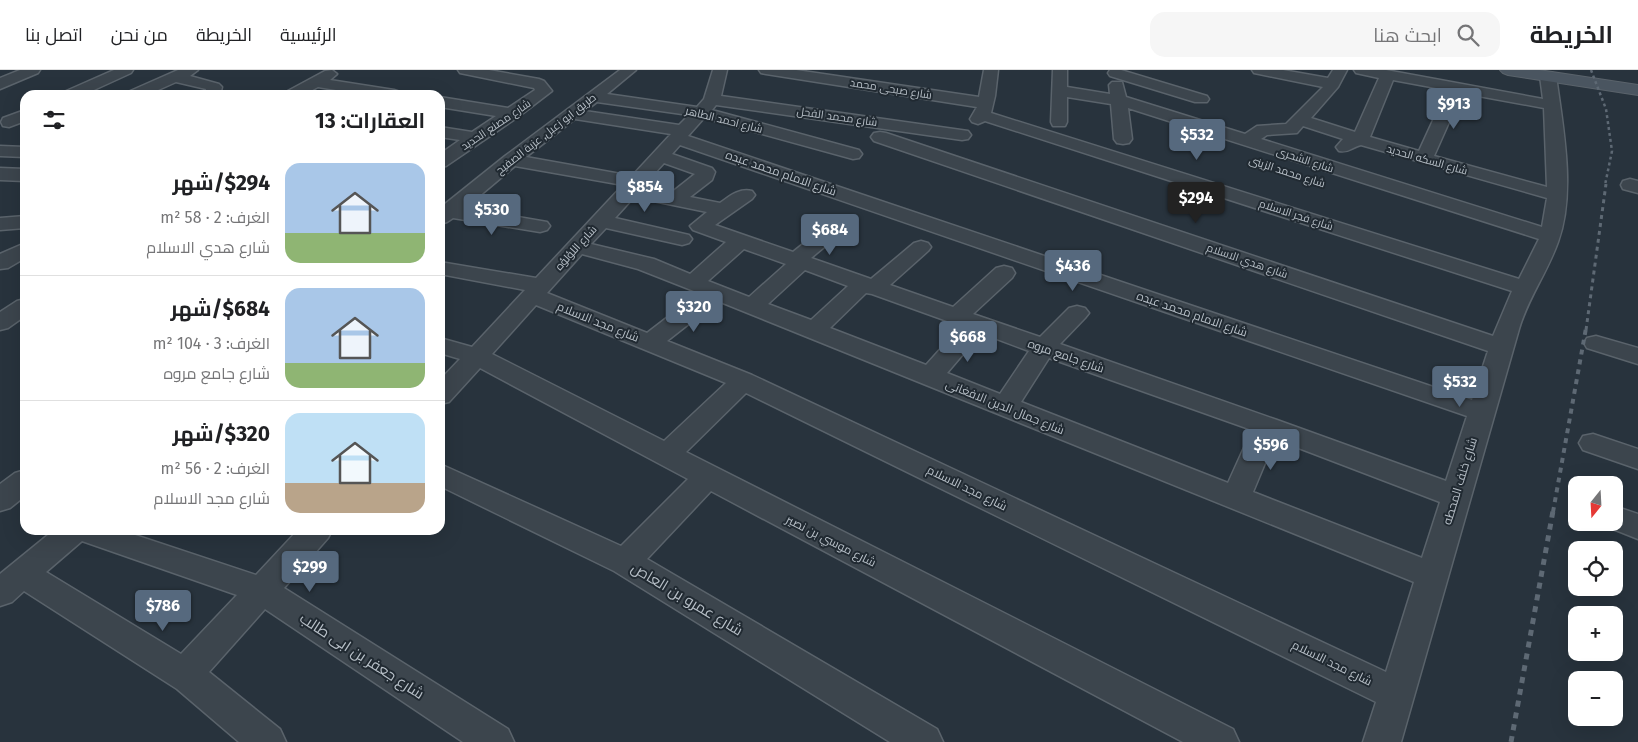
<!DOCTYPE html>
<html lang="ar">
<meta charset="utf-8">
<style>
body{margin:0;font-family:"Fira Sans",Cairo,sans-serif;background:#f6f6f6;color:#202124;direction:rtl;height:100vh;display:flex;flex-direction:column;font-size:19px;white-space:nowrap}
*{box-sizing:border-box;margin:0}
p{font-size:16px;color:#757577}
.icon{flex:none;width:28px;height:28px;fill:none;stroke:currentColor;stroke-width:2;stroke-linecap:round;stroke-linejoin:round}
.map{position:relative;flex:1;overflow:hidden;direction:ltr}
.drawer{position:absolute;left:20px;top:20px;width:425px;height:445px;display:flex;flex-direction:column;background:#fff;border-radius:15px;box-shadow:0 5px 20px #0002;direction:rtl}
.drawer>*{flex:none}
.needle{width:32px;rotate:198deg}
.fabs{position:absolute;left:1568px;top:406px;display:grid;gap:10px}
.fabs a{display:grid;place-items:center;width:55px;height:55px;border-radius:10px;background:#fff;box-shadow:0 5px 20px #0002;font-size:25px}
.price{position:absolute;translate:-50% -42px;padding:0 11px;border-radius:5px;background:#56697e;color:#fff;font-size:16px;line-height:32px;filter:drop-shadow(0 1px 2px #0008)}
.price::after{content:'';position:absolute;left:50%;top:30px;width:15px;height:11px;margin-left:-8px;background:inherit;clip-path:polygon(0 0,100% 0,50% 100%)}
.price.on{background:#222;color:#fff}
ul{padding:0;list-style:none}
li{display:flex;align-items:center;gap:15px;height:125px;padding:0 20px}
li+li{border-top:1px solid #e0e0e0}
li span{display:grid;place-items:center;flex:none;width:140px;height:100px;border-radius:15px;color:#555}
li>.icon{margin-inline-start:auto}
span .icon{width:60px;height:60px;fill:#fffc;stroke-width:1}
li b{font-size:21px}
h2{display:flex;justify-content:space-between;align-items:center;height:60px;padding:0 20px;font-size:21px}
header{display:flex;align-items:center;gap:30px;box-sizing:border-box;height:70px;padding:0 25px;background:#fff;border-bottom:1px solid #e0e0e0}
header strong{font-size:24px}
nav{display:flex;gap:28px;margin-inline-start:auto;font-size:18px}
.search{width:350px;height:45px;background:#f6f6f6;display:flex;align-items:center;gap:12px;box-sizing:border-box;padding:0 18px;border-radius:15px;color:#757577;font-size:19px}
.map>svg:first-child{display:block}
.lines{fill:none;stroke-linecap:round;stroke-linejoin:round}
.minor-casing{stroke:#5a636b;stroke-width:3}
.secondary-casing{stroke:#5a636b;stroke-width:2}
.minor{fill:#3c454d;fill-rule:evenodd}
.secondary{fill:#4a5560;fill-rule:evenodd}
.rail-far3{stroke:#5e6974;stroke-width:2.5;stroke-dasharray:3 3;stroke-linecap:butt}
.rail-far2{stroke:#5e6974;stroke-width:3;stroke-dasharray:4 4;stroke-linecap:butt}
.rail-far1{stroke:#5e6974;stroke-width:4;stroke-dasharray:5 5;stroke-linecap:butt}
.rail{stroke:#5e6974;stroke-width:5;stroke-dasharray:6 6;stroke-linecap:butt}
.labels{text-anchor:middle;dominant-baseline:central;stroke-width:4;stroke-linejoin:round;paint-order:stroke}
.far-street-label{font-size:11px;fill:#b8c0c8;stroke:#212a32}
.street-label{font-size:12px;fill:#b8c0c8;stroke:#212a32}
.near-street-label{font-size:15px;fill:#b8c0c8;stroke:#212a32}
</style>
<header>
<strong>الخريطة</strong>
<div class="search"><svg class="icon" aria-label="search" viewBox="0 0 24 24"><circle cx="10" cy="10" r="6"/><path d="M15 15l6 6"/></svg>ابحث هنا</div>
<nav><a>الرئيسية</a><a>الخريطة</a><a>من نحن</a><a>اتصل بنا</a></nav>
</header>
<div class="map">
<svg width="1638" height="672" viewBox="0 0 1638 672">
<rect width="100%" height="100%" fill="#28333d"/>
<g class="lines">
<g class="minor-casing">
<g id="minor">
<polygon points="20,0 40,0 38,3 0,19 0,8"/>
<polygon points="114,0 133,0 131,3 83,25 62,25 64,22"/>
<polygon points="178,0 198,0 190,6 219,14 222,17 221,21 227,25 205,25 206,19 176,12 147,25 126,25 128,22"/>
<polygon points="332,0 337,4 330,10 394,20 400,22 402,25 366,25 318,17 303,25 284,25 286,22 325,1"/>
<polygon points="458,0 489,0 539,9 544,11 552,21 518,47 446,96 440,97 440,84 460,70 440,67 440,57 472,62 496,46 440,37 440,27 508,38 535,20 534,18 460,3"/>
<path d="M 620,0 L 636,0 L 607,24 L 697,37 L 704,29 L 713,0 L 727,0 L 721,26 L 968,61 L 971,65 L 968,69 L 962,70 L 716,35 L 712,40 L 859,80 L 862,84 L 859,88 L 853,89 L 704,48 L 688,66 L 1472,330 L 1488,281 L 874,71 L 871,67 L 874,63 L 880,62 L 886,63 L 1493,266 L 1512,221 L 985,51 L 978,54 L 972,52 L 970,49 L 977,37 L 766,4 L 761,3 L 759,0 L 796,0 L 979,27 L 984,0 L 998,0 L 995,26 L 991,43 L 1519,209 L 1539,169 L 1128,38 L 1132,69 L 1129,73 L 1123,74 L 1117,73 L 1114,69 L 1111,34 L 1067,27 L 1067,52 L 1065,56 L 1053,56 L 1051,52 L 1053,0 L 1067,0 L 1067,17 L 1110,24 L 1109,15 L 1112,12 L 1122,12 L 1126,27 L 1245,64 L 1257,56 L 1286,54 L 1323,17 L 1259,4 L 1254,3 L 1252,0 L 1283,0 L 1328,8 L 1333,0 L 1347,0 L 1338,17 L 1311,48 L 1355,62 L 1379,8 L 1356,3 L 1354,0 L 1386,0 L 1543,29 L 1540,6 L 1543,3 L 1553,3 L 1556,6 C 1563,57 1576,123 1558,172 C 1547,203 1528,228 1519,259 L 1401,672 L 1363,672 L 1376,632 L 746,323 L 686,382 L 1233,659 L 1239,672 L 1183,672 L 711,421 L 647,489 L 937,659 L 943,672 L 890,672 L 614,501 L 440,416 L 440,394 L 621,476 L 688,409 L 480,298 L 449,332 L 440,334 L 440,310 L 460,289 L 440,283 L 440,268 L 472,277 L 525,220 L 440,204 L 440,192 L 536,208 L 623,115 L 515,96 L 465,138 L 547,152 L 550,156 L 547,160 L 540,162 L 453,148 L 447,152 L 440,154 L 440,138 L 505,86 ZM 1393,10 L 1447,20 L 1419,81 L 1370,67 ZM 1462,23 L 1544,38 L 1547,117 L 1434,86 ZM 597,32 L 689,45 L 679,55 L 585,41 ZM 575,49 L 671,64 L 632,106 L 526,87 ZM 1303,56 L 1343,69 L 1336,77 L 1339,81 C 1349,83 1352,77 1361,75 L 1547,128 L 1542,157 L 1261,69 L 1267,65 L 1297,63 ZM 680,75 L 1467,346 L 1446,411 L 1277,350 L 1060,274 L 1085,248 L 1089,243 L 1085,238 L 1077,236 L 1069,238 L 1040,267 L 973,244 L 1012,208 L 1015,203 L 1012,198 L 1004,196 L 996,198 L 953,237 L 890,215 L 928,181 L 931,177 L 928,173 L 921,171 L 914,173 L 871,209 L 811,188 L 847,158 L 850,154 L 847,150 L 840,148 L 833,150 L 793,182 L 715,155 L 752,129 L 755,125 L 752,121 C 739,118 730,126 720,133 L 690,127 L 712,110 L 715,102 L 712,98 L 672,84 ZM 664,93 L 695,104 L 671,123 L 642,117 ZM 634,127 L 707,142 L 690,156 L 693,160 L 726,172 L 690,204 L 654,189 L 591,174 L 606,158 L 682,175 L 689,173 L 692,169 L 689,165 L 615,148 ZM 744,179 L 786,194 L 749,227 L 708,211 ZM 582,184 L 638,199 L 699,223 L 647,263 L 547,223 ZM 805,200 L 848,216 L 811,250 L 768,234 ZM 866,223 L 872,224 L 961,256 L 926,295 L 830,258 ZM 718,231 L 1414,512 L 1386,602 L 752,305 L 667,271 ZM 536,235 L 726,313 L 664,371 L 492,284 ZM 981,263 L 1029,281 L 1000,324 L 947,303 ZM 1049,288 L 1252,360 L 1228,413 L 1021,332 ZM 1275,369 L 1440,432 L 1422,488 L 1253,422 Z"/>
<polygon points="1110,0 1121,0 1207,26 1209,29 1207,32 1195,32 1110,6 1108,3"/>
<polygon points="25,40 25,51 9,57 3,56 1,52 3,48"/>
<polygon points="0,76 25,77 25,87 0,86"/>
<polygon points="0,98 25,99 25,111 0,110"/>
<polygon points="1630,109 1638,111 1638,123 1623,119 1621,115 1623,111"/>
<polygon points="25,146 25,158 0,160 0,148"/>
<polygon points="25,173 25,188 8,198 0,199 0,184"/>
<polygon points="25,229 25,246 8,258 0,260 0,242 17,231"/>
<polygon points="1596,266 1638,278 1638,294 1587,278 1584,273 1587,268"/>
<polygon points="1593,364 1638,379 1638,399 1583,380 1579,373 1583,366"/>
<polygon points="25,400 25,426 10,438 0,441 0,414 15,403"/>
<polygon points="1614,436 1638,444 1638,469 1603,455 1602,452 1614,452"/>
<path d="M 54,460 L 120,460 L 256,505 L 298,460 L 332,460 L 328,468 L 284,518 L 508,659 L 514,672 L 463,672 L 265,539 L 209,602 L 280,659 L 286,672 L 239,672 L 177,619 L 24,521 L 12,532 L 0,536 L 0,504 ZM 82,471 L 237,525 L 181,584 L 46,502 Z"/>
</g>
</g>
<g class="secondary-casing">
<polygon id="secondary" points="1500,0 1539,0 1638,15 1638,25 1508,5 1503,3"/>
</g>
<use href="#minor" class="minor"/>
<use href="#secondary" class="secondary"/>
<polyline class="rail-far3" points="1591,0 1606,39 1612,81 1605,115"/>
<polyline class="rail-far2" points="1586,260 1606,114"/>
<polyline class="rail-far1" points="1553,442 1586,258"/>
<polyline class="rail" points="1511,672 1553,441"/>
</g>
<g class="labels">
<g class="far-street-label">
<text transform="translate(891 19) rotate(9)">شارع صبحى محمد</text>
<text transform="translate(837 47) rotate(8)">شارع محمد الفحل</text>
<text transform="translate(724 50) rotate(14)">شارع احمد الطاهر</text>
<text transform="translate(496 55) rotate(-34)">شارع مصنع الحديد</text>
<text transform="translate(546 64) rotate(-38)">طريق ابو زعبل, عزبة الصفيح</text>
<text transform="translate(1305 90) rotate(18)">شارع الشحرى</text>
<text transform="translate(1427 90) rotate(16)">شارع السكه الحديد</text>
<text transform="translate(1287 102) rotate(18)">شارع محمد الزينى</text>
<text transform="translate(1296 145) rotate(18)">شارع فجر الاسلام</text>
<text transform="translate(576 178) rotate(-48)">شارع اللؤلؤه</text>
<text transform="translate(1247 191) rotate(19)">شارع هدي الاسلام</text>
</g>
<g class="street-label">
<text transform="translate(781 103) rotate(19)">شارع الامام محمد عبده</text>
<text transform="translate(1192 244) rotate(19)">شارع الامام محمد عبده</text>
<text transform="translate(598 252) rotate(22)">شارع مجد الاسلام</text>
<text transform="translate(1066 286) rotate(19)">شارع جامع مروه</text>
<text transform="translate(1005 337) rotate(22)">شارع جمال الدين الافغانى</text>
<text transform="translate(1460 411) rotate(-73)">شارع خلف المحطه</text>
<text transform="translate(967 418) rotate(26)">شارع مجد الاسلام</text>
<text transform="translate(831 471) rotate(27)">شارع موسي بن نصير</text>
<text transform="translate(1332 593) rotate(26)">شارع مجد الاسلام</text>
</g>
<g class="near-street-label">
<text transform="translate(687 529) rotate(31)">شارع عمرو بن العاص</text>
<text transform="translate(362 586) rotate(33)">شارع جعفر بن ابى طالب</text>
</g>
</g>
</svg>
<div class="fabs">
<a><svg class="needle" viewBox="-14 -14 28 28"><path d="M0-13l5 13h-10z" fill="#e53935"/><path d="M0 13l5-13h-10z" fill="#757577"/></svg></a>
<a><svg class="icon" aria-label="locate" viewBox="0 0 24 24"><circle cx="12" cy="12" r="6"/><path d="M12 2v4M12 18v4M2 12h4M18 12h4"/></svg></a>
<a>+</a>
<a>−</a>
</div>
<b class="price" style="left:1454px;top:60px">$913</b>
<b class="price" style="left:1197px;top:91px">$532</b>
<b class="price" style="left:645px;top:143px">$854</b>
<b class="price on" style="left:1196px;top:154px">$294</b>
<b class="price" style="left:492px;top:166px">$530</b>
<b class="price" style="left:830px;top:186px">$684</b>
<b class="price" style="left:1073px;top:222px">$436</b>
<b class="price" style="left:694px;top:263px">$320</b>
<b class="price" style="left:968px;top:293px">$668</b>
<b class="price" style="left:1460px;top:338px">$532</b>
<b class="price" style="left:1271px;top:401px">$596</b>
<b class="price" style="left:310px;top:523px">$299</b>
<b class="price" style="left:163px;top:562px">$786</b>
<section class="drawer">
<h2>العقارات: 13<svg class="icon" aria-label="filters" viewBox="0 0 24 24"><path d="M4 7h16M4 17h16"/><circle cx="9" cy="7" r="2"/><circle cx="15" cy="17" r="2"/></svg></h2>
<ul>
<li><span style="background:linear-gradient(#a9c7e8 70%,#8fb573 0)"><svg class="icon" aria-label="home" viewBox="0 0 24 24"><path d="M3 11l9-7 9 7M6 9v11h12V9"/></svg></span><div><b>$294/شهر</b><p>الغرف: 2 · 58 m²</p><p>شارع هدي الاسلام</p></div></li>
<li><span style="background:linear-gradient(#a9c7e8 75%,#8fb573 0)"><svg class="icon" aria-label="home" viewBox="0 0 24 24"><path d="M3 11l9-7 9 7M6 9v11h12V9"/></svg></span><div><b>$684/شهر</b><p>الغرف: 3 · 104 m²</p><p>شارع جامع مروه</p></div></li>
<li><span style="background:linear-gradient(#bfe0f5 70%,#b9a48a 0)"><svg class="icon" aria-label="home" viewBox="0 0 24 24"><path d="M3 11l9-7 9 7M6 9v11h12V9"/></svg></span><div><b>$320/شهر</b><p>الغرف: 2 · 56 m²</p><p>شارع مجد الاسلام</p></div></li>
</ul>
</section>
</div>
